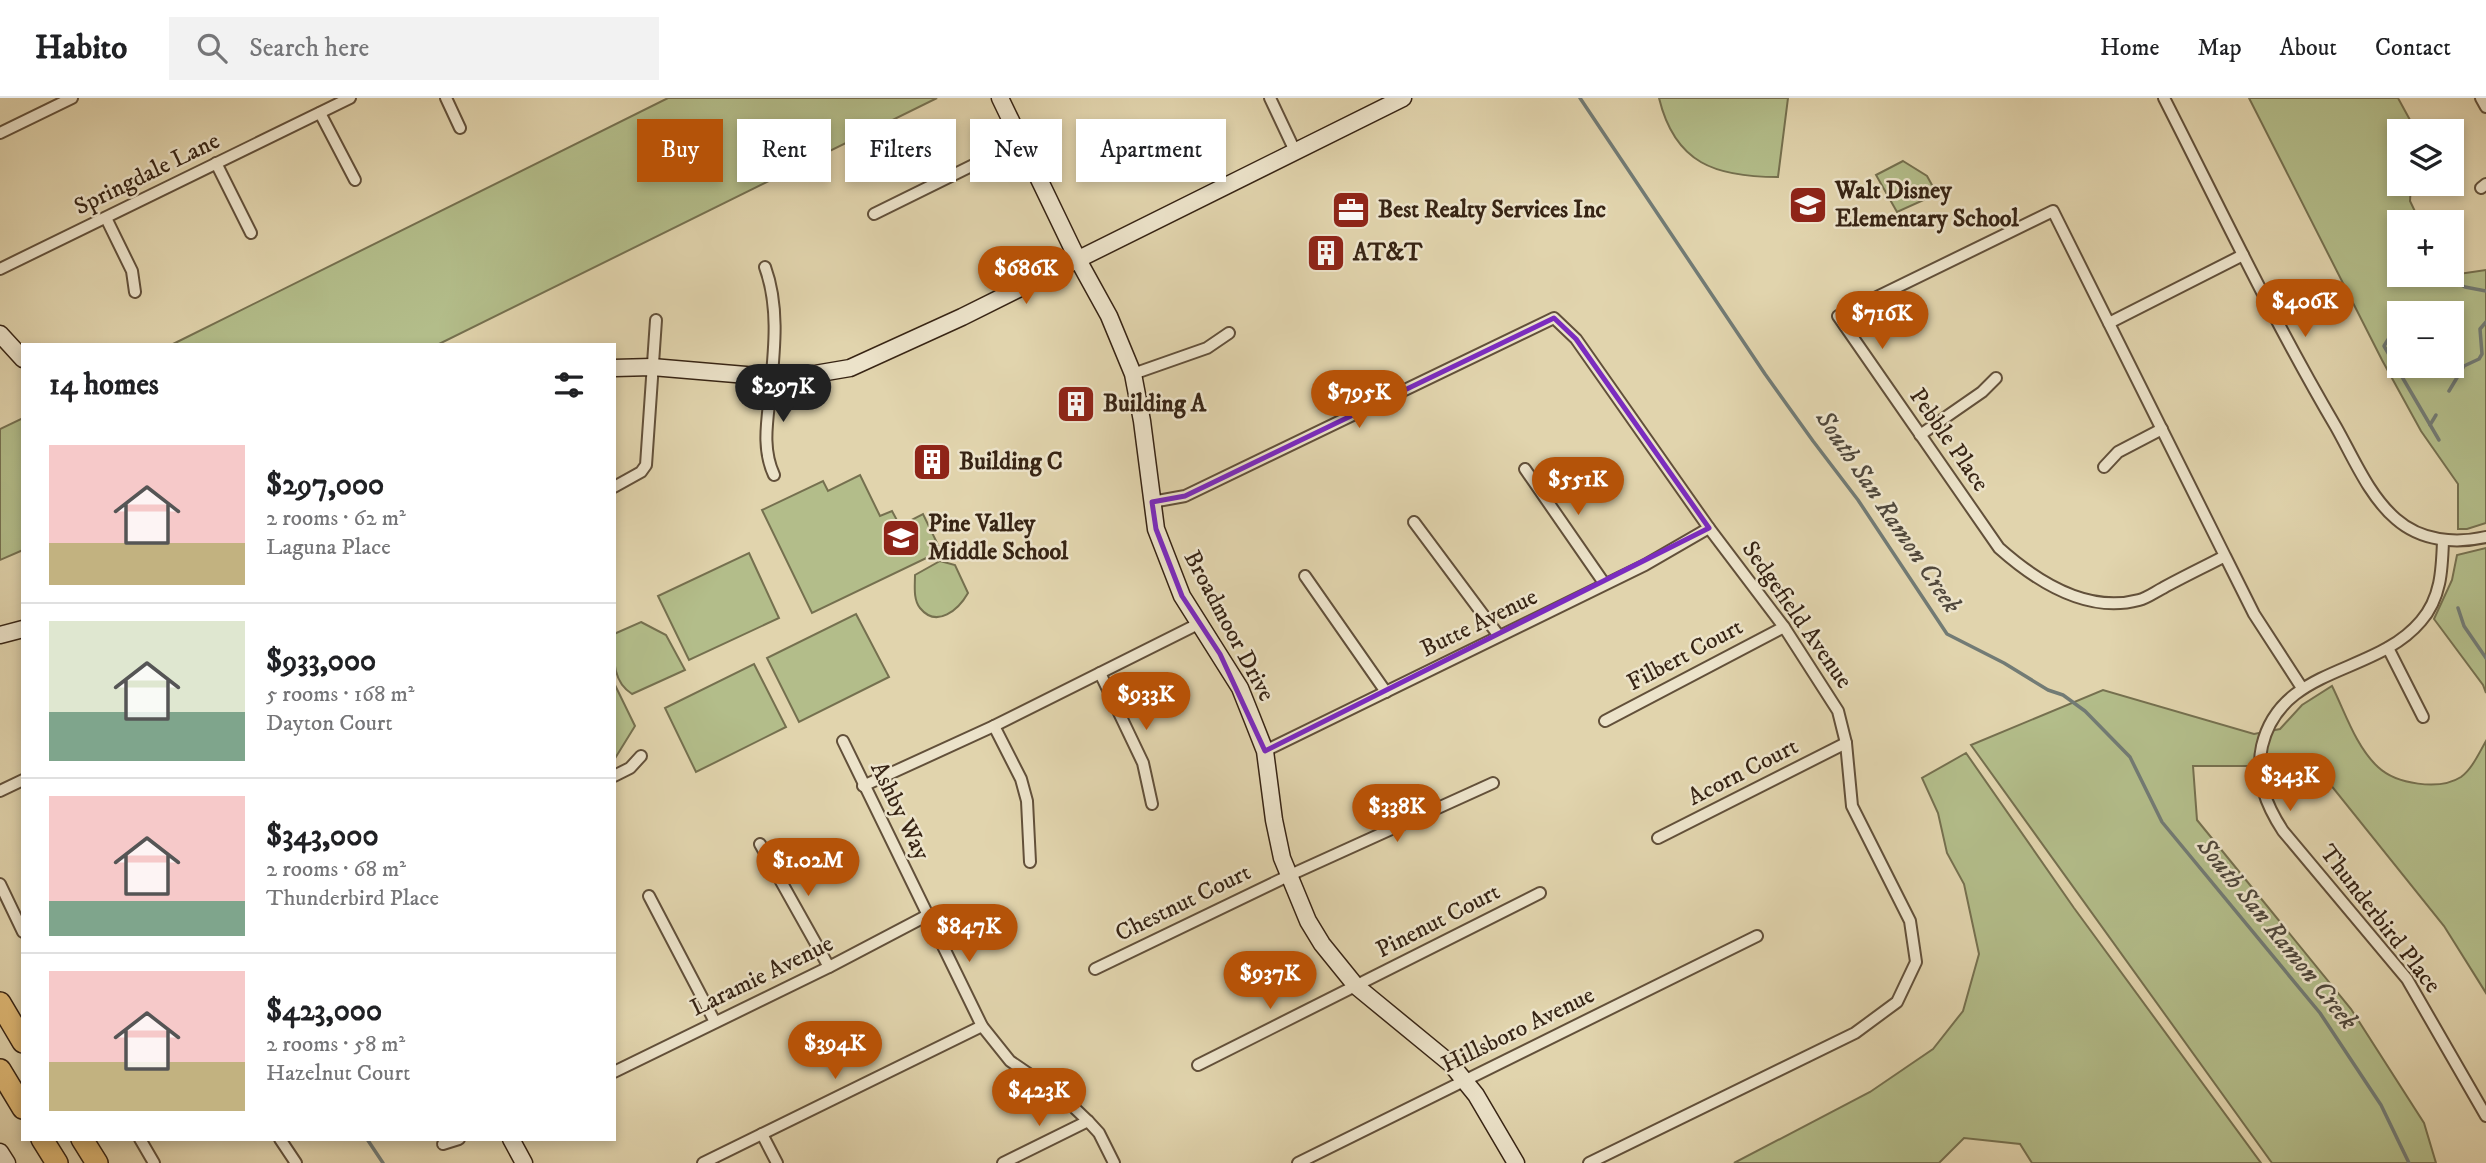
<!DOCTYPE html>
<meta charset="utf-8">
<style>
body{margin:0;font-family:"IM FELL DW Pica",serif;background:#f2f2f2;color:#202124;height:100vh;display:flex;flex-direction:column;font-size:26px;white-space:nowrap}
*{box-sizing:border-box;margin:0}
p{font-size:23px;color:#757577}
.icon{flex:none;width:38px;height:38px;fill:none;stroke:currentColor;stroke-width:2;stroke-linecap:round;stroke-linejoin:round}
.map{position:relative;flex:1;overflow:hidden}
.panel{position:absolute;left:21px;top:245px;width:595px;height:798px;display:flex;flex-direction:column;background:#fff;border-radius:0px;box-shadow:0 4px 10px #0003}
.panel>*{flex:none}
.hud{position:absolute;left:637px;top:21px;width:665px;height:63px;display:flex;gap:14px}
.fabs{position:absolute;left:2387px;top:21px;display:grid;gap:14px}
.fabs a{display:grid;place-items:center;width:77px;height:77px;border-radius:0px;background:#fff;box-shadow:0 4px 10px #0003;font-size:35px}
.price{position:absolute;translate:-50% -60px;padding:0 16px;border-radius:24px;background:#b45309;color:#fff;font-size:23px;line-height:46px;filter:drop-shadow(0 2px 4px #0008)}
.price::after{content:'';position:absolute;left:50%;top:42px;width:21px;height:16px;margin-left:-10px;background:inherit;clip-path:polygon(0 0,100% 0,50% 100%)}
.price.selected{background:#222;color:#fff}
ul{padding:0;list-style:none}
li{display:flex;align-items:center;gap:21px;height:175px;padding:0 28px}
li+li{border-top:2px solid #e0e0e0}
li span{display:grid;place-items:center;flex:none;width:196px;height:140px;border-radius:0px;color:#555}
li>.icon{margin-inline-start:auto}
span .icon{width:84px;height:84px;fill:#fffc;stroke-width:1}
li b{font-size:30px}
h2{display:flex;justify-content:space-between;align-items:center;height:84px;padding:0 28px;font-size:30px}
.chip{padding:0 24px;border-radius:0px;background:#fff;box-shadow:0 4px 10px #0003;font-size:24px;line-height:63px}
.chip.selected{background:#b45309;color:#fff}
header{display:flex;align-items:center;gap:42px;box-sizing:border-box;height:98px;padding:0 35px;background:#fff;border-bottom:2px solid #e0e0e0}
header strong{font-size:33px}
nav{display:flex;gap:38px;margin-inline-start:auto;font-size:24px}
.search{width:490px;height:63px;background:#f2f2f2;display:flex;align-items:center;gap:18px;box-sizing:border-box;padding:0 24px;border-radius:0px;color:#757577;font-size:26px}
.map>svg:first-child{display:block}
.green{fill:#b3bd8a;stroke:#75704f;stroke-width:2;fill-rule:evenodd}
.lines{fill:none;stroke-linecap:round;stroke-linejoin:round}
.stream{stroke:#727b75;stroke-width:3.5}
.street-casing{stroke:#62503a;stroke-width:14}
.secondary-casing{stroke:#372414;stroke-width:19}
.highway-casing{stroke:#372414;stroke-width:24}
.street{stroke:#ece3ca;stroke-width:10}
.secondary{stroke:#ece3ca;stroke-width:16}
.highway{stroke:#e0ba76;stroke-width:21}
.marked{fill:none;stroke:#7b2cbf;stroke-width:5;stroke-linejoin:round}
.labels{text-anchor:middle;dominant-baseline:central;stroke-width:5;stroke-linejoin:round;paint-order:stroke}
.street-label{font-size:24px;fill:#372414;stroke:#ece3ca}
.poi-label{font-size:24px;font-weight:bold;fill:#372414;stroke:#ece3ca;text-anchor:start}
.water-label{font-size:26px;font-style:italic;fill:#50483c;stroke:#ece3ca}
</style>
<header>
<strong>Habito</strong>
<div class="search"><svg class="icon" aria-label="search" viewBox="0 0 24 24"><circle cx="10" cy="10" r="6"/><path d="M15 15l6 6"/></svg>Search here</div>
<nav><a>Home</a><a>Map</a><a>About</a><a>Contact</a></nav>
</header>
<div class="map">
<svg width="2486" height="1065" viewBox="0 0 2486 1065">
<rect width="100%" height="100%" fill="#e1d4ad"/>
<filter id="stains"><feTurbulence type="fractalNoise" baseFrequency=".00286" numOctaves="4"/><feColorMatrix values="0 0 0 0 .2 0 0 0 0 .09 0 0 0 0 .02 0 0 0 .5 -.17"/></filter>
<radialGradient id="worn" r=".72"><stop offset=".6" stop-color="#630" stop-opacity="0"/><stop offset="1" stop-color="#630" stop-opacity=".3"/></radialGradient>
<g class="green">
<polygon points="668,0 937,0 437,247 171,247"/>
<path d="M 1659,0 L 1788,0 L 1778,79 C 1716,79 1675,66 1659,0 Z"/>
<path d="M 2249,0 L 2398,0 L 2416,33 L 2399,33 L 2399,86 L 2411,86 L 2410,103 L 2420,124 L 2399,124 L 2399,177 L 2452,177 L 2486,172 L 2486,425 L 2467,431 L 2458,431 L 2458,386 L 2421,333 L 2382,262 ZM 2399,215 L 2452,215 L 2452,268 L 2399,268 Z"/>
<polygon points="1903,63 1927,78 1937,96 1897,114 1876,77"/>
<polygon points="23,320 23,452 0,462 0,331"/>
<polygon points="860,377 880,418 892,413 900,428 923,416 941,453 812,515 762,412 823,383 828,393"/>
<polygon points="2486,450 2486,595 2483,587 2434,521 2452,482 2457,457"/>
<polygon points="749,455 779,520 689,562 658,498"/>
<path d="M 940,463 L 955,467 L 968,495 C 959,511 937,531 920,510 C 913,501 915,488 915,477 Z"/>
<polygon points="856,516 889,579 799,624 767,560"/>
<path d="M 641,524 L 666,537 L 685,572 L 632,596 C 611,583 614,558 614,536 Z"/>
<polygon points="754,566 786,629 696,674 665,610"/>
<polygon points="614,585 635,628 614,662"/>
<path d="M 2332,588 C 2345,614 2356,649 2378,669 C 2396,686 2439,693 2461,679 C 2472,671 2479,655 2486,643 L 2486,895 L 2444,828 L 2318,671 L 2278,673 L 2250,668 L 2193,668 L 2197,722 L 2351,911 L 2424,1025 L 2436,1065 L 2272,1065 L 1971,647 L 2103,592 L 2254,636 L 2280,631 L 2302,607 Z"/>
<polygon points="1966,655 2074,810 2261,1065 2032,1065 2020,1046 1964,1040 1939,1065 1734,1065 1870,994 1933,951 1963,913 1979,856 1964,786 1947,755 1938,715 1922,680"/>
</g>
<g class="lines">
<g class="stream">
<polyline points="1580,0 1765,276 1813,343 1858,402 1947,536 2004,565 2048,592 2063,597 2085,613 2130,659 2162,724 2320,915 2381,1007 2409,1065"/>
<polyline points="2448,180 2465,189 2486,193"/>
<polyline points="2392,235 2384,248 2439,342"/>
<polyline points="2449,293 2464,268 2479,261 2482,256 2480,231 2486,224"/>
<polyline points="2430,327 2436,317"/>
<polyline points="2458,510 2464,528 2486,560"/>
<polyline points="367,1041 383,1065"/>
</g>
<g class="street-casing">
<g id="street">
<polyline points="446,0 460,30"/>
<polyline points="1270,0 1295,53"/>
<path d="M 2164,0 C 2220,110 2273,222 2336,329 C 2353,359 2369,398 2396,421 C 2421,443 2455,446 2486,439"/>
<polyline points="2481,0 2486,9"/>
<polyline points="320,15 355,82"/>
<polyline points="0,35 72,0"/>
<polyline points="216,65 251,135"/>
<polyline points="2481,90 2486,86"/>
<polyline points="874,116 1020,44"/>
<polyline points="106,120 132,173 135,194"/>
<path d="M 765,169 C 780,210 774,255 770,297 C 767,325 762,351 774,377"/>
<polyline points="0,171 350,0"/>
<polyline points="2109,225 2243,157"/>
<polyline points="1133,276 1207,250 1229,235"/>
<polyline points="1920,337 1982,294 1996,280"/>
<polyline points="2104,369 2118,354 2162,331"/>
<polyline points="1525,371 1604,485"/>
<polyline points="614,389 641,374 646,367 656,222"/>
<polyline points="1152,404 1185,398 1554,220 1576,241 1709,430 1784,529 1838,613 1846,645 1852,708 1910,823 1916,864 1897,904 1855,935 1589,1065"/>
<polyline points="1414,424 1499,538"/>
<path d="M 2443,443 C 2442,472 2441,500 2421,523 C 2375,578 2281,567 2262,648 C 2255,680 2266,707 2283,733 L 2407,881 L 2486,1018"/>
<path d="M 2225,458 L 2053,113 L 1838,218 L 1999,450 C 2036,483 2087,516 2139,502 C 2147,500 2155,494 2163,490 C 2183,479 2204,469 2225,458 L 2254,516 L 2302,590"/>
<polyline points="1305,478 1386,594"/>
<polyline points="2388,550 2423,619"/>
<polyline points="1100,575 1143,665 1152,706"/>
<polyline points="1605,623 1784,529"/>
<polyline points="994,628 1021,681 1027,703 1030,764"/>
<polyline points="843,643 982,928 1010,963 1064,1000 1088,1023 1099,1035 1114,1065"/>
<polyline points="1265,653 1645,467 1709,430"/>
<polyline points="614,678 630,670 641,658"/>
<polyline points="863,688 994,628 1198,526"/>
<polyline points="0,693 23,682"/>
<polyline points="1658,740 1846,645"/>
<polyline points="760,746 829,869"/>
<polyline points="0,786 23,834"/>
<polyline points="649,798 715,924"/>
<polyline points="1095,871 1288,778 1493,685"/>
<polyline points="1198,967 1540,795"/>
<polyline points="614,974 829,869 928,817"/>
<polyline points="762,1036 777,1065"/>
<polyline points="140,1041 154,1065"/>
<polyline points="280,1041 296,1065"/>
<polyline points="443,1046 459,1041"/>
<polyline points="703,1065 982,928"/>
<polyline points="1003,1065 1088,1023"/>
<polyline points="1298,1065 1757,838"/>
</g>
</g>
<g class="secondary-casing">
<g id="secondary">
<polyline points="1000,0 1077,160 1109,218 1133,276 1142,323 1156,431 1182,498 1240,590 1252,620 1265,653 1274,722 1282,760 1308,823 1322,846 1356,888 1451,966 1476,997 1516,1065"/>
<polyline points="0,236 23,261"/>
<polyline points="614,270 652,269 771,279 797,279 850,270 962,219 1403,0"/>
<polyline points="0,537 23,531"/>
<polyline points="511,1041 524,1065"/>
<polyline points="0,1054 7,1065"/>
</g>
</g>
<g class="highway-casing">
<g id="highway">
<polyline points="0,905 23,944"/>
<polyline points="0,972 23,1010"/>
<polyline points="42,1041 57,1065"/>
<polyline points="82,1041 97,1065"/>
</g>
</g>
<use href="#street" class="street"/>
<use href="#secondary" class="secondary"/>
<use href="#highway" class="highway"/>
</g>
<path class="marked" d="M 1554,220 L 1576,241 L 1709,430 L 1265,653 L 1220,556 L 1182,498 L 1156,431 L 1152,404 L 1185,398 Z"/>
<defs>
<g id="school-square" transform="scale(2.0125)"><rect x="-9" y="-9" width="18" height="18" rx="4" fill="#8f2418" stroke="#ece3ca"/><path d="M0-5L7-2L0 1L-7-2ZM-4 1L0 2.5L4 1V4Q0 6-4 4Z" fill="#fff"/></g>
<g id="office-square" transform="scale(2.0125)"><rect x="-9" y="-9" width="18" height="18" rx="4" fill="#8f2418" stroke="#ece3ca"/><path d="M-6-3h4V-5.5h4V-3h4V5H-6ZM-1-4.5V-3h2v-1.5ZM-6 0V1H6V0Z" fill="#fff"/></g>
<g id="building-square" transform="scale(2.0125)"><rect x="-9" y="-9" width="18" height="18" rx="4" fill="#8f2418" stroke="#ece3ca"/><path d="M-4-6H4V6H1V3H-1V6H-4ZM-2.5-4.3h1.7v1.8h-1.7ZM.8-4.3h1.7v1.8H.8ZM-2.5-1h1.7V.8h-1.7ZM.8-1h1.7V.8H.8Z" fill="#fff"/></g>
</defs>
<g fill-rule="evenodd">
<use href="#school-square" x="1808" y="107"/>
<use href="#office-square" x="1351" y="112"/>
<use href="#building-square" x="1326" y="155"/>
<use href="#building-square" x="1076" y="306"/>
<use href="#building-square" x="932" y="364"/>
<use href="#school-square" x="901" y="440"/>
</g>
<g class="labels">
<g class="street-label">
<text transform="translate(147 76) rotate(-26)">Springdale Lane</text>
<text transform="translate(1949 342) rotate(55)">Pebble Place</text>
<text transform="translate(1797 517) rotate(55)">Sedgefield Avenue</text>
<text transform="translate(1479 525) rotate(-26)">Butte Avenue</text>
<text transform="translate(1229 528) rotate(62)">Broadmoor Drive</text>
<text transform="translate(1685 557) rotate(-28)">Filbert Court</text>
<text transform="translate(1743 674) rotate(-27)">Acorn Court</text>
<text transform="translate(900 713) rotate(64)">Ashby Way</text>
<text transform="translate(1183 805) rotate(-26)">Chestnut Court</text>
<text transform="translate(2380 821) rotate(52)">Thunderbird Place</text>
<text transform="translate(1438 823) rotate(-27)">Pinenut Court</text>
<text transform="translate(762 878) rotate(-26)">Laramie Avenue</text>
<text transform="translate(1518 932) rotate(-26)">Hillsboro Avenue</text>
</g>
<g class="poi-label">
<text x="1835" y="93">Walt Disney<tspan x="1835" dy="28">Elementary School</tspan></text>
<text x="1378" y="112">Best Realty Services Inc</text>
<text x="1353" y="155">AT&amp;T</text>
<text x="1103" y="306">Building A</text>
<text x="959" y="364">Building C</text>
<text x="928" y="426">Pine Valley<tspan x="928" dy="28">Middle School</tspan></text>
</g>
<g class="water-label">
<text transform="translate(1888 414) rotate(56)">South San Ramon Creek</text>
<text transform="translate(2277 836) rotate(51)">South San Ramon Creek</text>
</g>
</g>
<rect width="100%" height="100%" filter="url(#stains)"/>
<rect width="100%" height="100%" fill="url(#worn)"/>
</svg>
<div class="fabs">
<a><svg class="icon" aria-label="layers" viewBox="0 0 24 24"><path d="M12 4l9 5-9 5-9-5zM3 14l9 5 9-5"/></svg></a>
<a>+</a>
<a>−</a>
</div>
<b class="price" style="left:1026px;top:208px">$686K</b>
<b class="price" style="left:2305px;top:241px">$406K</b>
<b class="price" style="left:1882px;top:253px">$716K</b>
<b class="price selected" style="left:783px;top:326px">$297K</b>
<b class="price" style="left:1359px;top:332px">$795K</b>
<b class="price" style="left:1578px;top:419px">$551K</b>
<b class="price" style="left:1146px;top:634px">$933K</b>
<b class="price" style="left:2290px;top:715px">$343K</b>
<b class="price" style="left:1397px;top:746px">$338K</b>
<b class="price" style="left:808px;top:800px">$1.02M</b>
<b class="price" style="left:969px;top:866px">$847K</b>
<b class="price" style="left:1270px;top:913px">$937K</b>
<b class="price" style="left:835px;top:983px">$394K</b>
<b class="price" style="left:1039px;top:1030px">$423K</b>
<div class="hud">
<a class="chip selected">Buy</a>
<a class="chip">Rent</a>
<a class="chip">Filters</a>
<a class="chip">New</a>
<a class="chip">Apartment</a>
</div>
<section class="panel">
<h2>14 homes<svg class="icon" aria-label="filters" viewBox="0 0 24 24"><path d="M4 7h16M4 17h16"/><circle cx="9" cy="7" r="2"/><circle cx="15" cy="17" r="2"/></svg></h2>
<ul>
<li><span style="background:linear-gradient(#f6c9c9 70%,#c2b280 0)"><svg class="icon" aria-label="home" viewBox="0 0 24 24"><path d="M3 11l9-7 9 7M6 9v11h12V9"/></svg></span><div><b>$297,000</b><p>2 rooms · 62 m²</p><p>Laguna Place</p></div></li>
<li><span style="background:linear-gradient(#dfe7d0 65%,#7fa58c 0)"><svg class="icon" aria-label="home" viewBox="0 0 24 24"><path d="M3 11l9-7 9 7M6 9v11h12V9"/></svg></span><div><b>$933,000</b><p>5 rooms · 168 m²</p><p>Dayton Court</p></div></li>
<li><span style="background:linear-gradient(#f6c9c9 75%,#7fa58c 0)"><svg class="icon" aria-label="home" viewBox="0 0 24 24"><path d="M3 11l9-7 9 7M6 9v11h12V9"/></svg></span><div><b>$343,000</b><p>2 rooms · 68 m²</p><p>Thunderbird Place</p></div></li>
<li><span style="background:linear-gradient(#f6c9c9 65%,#c2b280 0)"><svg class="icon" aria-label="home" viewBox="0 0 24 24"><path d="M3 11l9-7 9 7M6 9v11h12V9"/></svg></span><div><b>$423,000</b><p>2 rooms · 58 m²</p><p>Hazelnut Court</p></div></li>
</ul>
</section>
</div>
